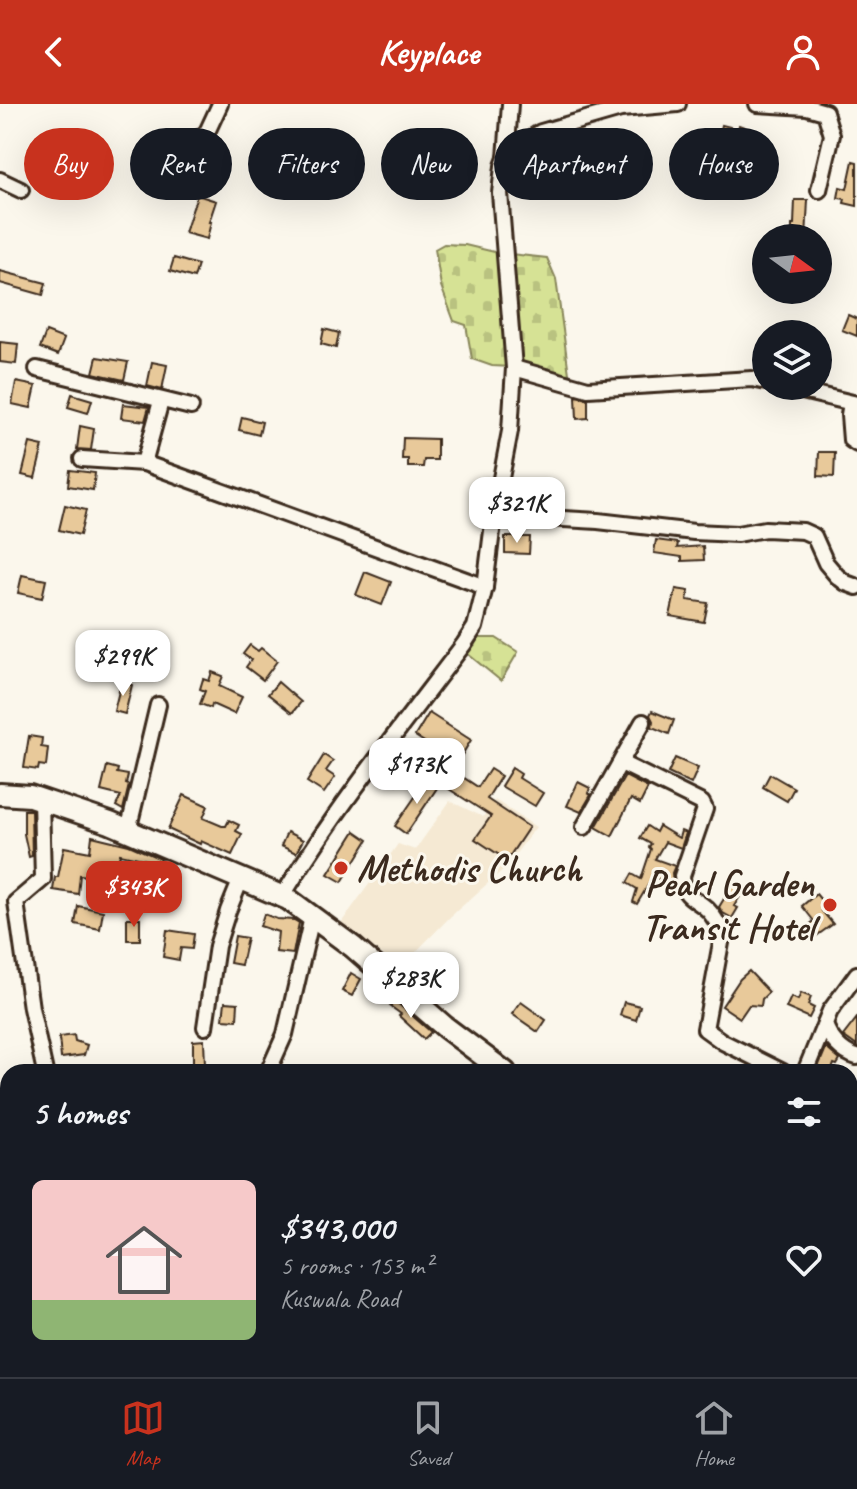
<!DOCTYPE html>
<meta charset="utf-8">
<style>
body{margin:0;font-family:Caveat,sans-serif;background:#20242c;color:#f1f3f6;height:100vh;display:flex;flex-direction:column;font-size:30px;white-space:nowrap}
*{box-sizing:border-box;margin:0}
p{font-size:26px;color:#9ea1a6}
.icon{flex:none;width:44px;height:44px;fill:none;stroke:currentColor;stroke-width:2;stroke-linecap:round;stroke-linejoin:round}
.map{position:relative;flex:1;overflow:hidden}
.details{position:absolute;left:0px;top:960px;width:858px;height:314px;display:flex;flex-direction:column;background:#171b24;border-radius:24px 24px 0 0;box-shadow:0 8px 32px #0002}
.details>*{flex:none}
.banner{position:absolute;left:24px;top:24px;width:810px;height:72px;display:flex;gap:16px}
.needle{width:52px;rotate:105deg}
.buttons{position:absolute;left:752px;top:120px;display:grid;gap:16px}
.buttons a{display:grid;place-items:center;width:80px;height:80px;border-radius:50%;background:#171b24;box-shadow:0 8px 32px #0002;font-size:40px}
.price{position:absolute;translate:-50% -68px;padding:0 18px;border-radius:16px;background:#fff;color:#222;font-size:26px;line-height:52px;filter:drop-shadow(0 2px 4px #0008)}
.price::after{content:'';position:absolute;left:50%;top:48px;width:24px;height:18px;margin-left:-12px;background:inherit;clip-path:polygon(0 0,100% 0,50% 100%)}
.price.current{background:#c8321e;color:#fff}
ul{padding:0;list-style:none}
li{display:flex;align-items:center;gap:24px;height:200px;padding:0 32px}
li+li{border-top:2px solid #363941}
li span{display:grid;place-items:center;flex:none;width:224px;height:160px;border-radius:12px;color:#555}
li>.icon{margin-inline-start:auto}
span .icon{width:96px;height:96px;fill:#fffc;stroke-width:1}
li b{font-size:34px}
h2{display:flex;justify-content:space-between;align-items:center;height:96px;padding:0 32px;font-size:34px}
.pill{padding:0 28px;border-radius:36px;background:#171b24;box-shadow:0 8px 32px #0002;font-size:28px;line-height:72px}
.pill.current{background:#c8321e;color:#fff}
header{display:flex;justify-content:space-between;align-items:center;height:104px;padding:0 32px;background:#c8321e;color:#fff;font-size:36px;font-weight:700}
.tabs{display:flex;justify-content:space-around;align-items:center;height:112px;border-top:2px solid #363941;background:#171b24;font-size:22px;color:#9ea1a6}
.tabs a{display:grid;justify-items:center;gap:4px}
.tabs .current{color:#c8321e}
.map>svg:first-child{display:block}
.built{fill:#f5e9d3}
.cemetery{fill:url(#cemetery-stones);stroke:#88865a;stroke-width:2}
.building{fill:#e8c99a;stroke:#3b2a1e;stroke-width:2}
.lines{fill:none;stroke-linecap:round;stroke-linejoin:round}
.street-casing{stroke:#3b2a1e;stroke-width:20}
.secondary-casing{stroke:#3b2a1e;stroke-width:26}
.street{stroke:#fbf7ec;stroke-width:14}
.secondary{stroke:#fbf7ec;stroke-width:20}
.poi-dot{fill:#c8321e;stroke:#fbf7ec;stroke-width:3}
.labels{text-anchor:middle;dominant-baseline:central;stroke-width:6;stroke-linejoin:round;paint-order:stroke}
.poi-label{font-size:38px;font-weight:bold;fill:#3b2a1e;stroke:#fbf7ec;text-anchor:start}
</style>
<header><svg class="icon" aria-label="back" viewBox="0 0 24 24"><path d="M15 5l-7 7 7 7"/></svg>Keyplace<svg class="icon" aria-label="person" viewBox="0 0 24 24"><circle cx="12" cy="8" r="4"/><path d="M4 21q1-7 8-7t8 7"/></svg></header>
<div class="map">
<svg width="857" height="1273" viewBox="0 0 857 1273">
<defs>
<pattern id="cemetery-stones" width="16" height="16" patternUnits="userSpaceOnUse" patternTransform="scale(2)"><rect width="16" height="16" fill="#d6e295"/><path d="M2 7V4a2 2 0 0 1 4 0v3zM10 15v-3a2 2 0 0 1 4 0v3z" fill="#b9c280"/></pattern>
</defs>
<rect width="100%" height="100%" fill="#fbf7ec"/>
<filter id="ink" filterUnits="userSpaceOnUse"><feTurbulence type="fractalNoise" baseFrequency=".0125" numOctaves="2"/><feDisplacementMap in="SourceGraphic" scale="16" xChannelSelector="R" yChannelSelector="G"/><feConvolveMatrix kernelMatrix="1 2 1 2 8 2 1 2 1" color-interpolation-filters="sRGB"/></filter>
<g filter="url(#ink)">
<polygon class="built" points="495,696 536,723 505,764 451,812 400,864 341,819 398,740 415,746 450,697 483,713"/>
<g class="cemetery">
<polygon points="444,140 465,141 503,150 511,263 492,262 472,255 466,221 454,217 441,182 435,145"/>
<polygon points="510,150 547,154 556,175 570,277 520,261"/>
<polygon points="473,534 496,534 518,548 501,577 463,546"/>
</g>
<g class="building">
<polygon points="722,21 738,25 739,21 750,25 743,46 750,48 747,58 735,55 736,51 716,46"/>
<polygon points="205,45 226,50 223,65 201,61"/>
<polygon points="853,57 857,58 857,102 844,99 845,95 838,94 840,83 847,85"/>
<polygon points="197,91 216,97 209,118 211,118 207,135 185,129"/>
<polygon points="795,96 808,96 806,134 792,134 792,121 794,121"/>
<polygon points="174,154 198,161 194,174 170,167"/>
<polygon points="0,167 46,179 43,191 0,179"/>
<polygon points="848,211 857,215 857,232 842,226"/>
<polygon points="324,225 339,229 336,244 321,240"/>
<polygon points="46,228 64,235 58,251 40,244"/>
<polygon points="0,238 18,240 16,260 0,258"/>
<polygon points="97,253 128,258 124,276 93,269"/>
<polygon points="152,258 167,261 162,286 147,282"/>
<polygon points="16,278 36,282 31,304 12,300"/>
<polygon points="72,290 92,296 88,309 68,303"/>
<polygon points="576,292 588,295 588,314 577,315"/>
<polygon points="123,300 149,303 145,317 121,314"/>
<polygon points="242,313 262,318 259,331 239,326"/>
<polygon points="80,322 94,325 91,346 77,345"/>
<polygon points="403,334 437,335 437,356 424,356 423,363 408,363 408,355 402,355"/>
<polygon points="30,339 43,342 35,374 22,371"/>
<polygon points="819,348 835,348 834,373 818,372"/>
<polygon points="70,366 95,369 93,386 68,382"/>
<polygon points="65,401 86,406 80,431 59,426"/>
<polygon points="505,433 530,433 529,450 505,449"/>
<polygon points="656,436 678,439 677,444 703,442 704,456 682,457 682,453 654,449"/>
<polygon points="365,468 391,478 382,501 356,491"/>
<polygon points="22,471 46,476 42,494 18,489"/>
<polygon points="676,485 689,487 687,496 708,499 704,518 670,512"/>
<polygon points="250,541 258,547 261,544 277,557 263,576 246,563 251,556 243,550"/>
<polygon points="212,568 223,572 219,582 242,593 234,610 212,600 211,604 200,600 205,587 200,585 203,575 209,577"/>
<polygon points="278,578 301,598 292,609 268,590"/>
<polygon points="121,579 132,581 125,610 114,607"/>
<polygon points="652,607 674,616 669,630 652,623 653,617 650,611"/>
<polygon points="429,609 471,636 457,659 415,632"/>
<polygon points="29,632 42,634 41,643 48,644 46,662 39,661 38,666 24,664"/>
<polygon points="324,651 333,657 326,667 335,673 324,689 307,678"/>
<polygon points="675,654 698,664 691,680 668,669"/>
<polygon points="390,655 406,667 396,680 380,668"/>
<polygon points="107,662 118,665 117,669 128,671 126,680 129,681 123,706 116,702 121,692 101,687"/>
<polygon points="512,664 521,670 519,674 543,689 535,702 501,682"/>
<polygon points="490,665 501,672 487,695 529,723 507,756 475,735 491,712 449,685 458,670 478,683"/>
<polygon points="770,670 794,684 787,697 763,683"/>
<polygon points="625,672 648,684 640,700 631,695 612,732 596,723"/>
<polygon points="428,674 439,681 406,730 395,722"/>
<polygon points="578,678 590,684 588,689 591,691 581,708 567,702"/>
<polygon points="184,691 208,702 203,714 222,722 226,722 229,716 239,721 236,727 242,730 232,751 201,737 200,740 168,725"/>
<polygon points="24,706 31,706 32,752 29,753 24,730"/>
<polygon points="647,722 656,728 659,722 679,734 681,727 686,729 681,744 665,738 655,755 675,762 672,769 673,780 653,773 637,800 633,798 637,785 627,779 632,770 641,775 651,745 649,743 651,740 640,734"/>
<polygon points="355,727 368,736 342,778 328,770"/>
<polygon points="287,728 303,736 296,749 281,742"/>
<polygon points="92,732 129,741 161,755 158,762 146,758 147,756 120,750 116,766 96,761 93,773 80,771 78,790 53,786 55,773 58,773 64,743 90,748"/>
<polygon points="733,780 744,786 734,802 738,804 732,814 723,809 719,803"/>
<polygon points="816,790 827,803 822,807 833,820 815,833 807,823 814,817 802,802"/>
<polygon points="78,802 103,807 100,825 75,820"/>
<polygon points="264,810 277,815 294,816 299,819 293,850 276,848 278,828 260,822"/>
<rect x="127" y="814" width="13" height="22"/>
<polygon points="167,826 194,830 192,845 181,844 179,856 163,853"/>
<polygon points="235,832 247,834 241,861 230,859"/>
<polygon points="749,867 769,888 762,895 761,902 749,901 740,914 722,902 740,875"/>
<polygon points="351,869 361,875 352,892 342,887"/>
<polygon points="801,889 811,893 808,901 814,904 809,914 786,904 791,893 798,896"/>
<polygon points="394,896 431,928 424,935 399,912 401,910 390,902"/>
<polygon points="225,898 238,899 237,916 223,915"/>
<polygon points="521,898 546,916 538,928 512,910"/>
<polygon points="624,898 640,902 636,916 620,911"/>
<polygon points="857,914 857,942 843,932"/>
<polygon points="74,931 75,937 87,941 84,951 61,954 59,933"/>
<polygon points="204,936 205,960 193,960 193,937"/>
<polygon points="826,944 840,956 837,961 834,960 831,968 816,968"/>
</g>
<g class="lines">
<g class="street-casing">
<g id="street">
<polyline points="757,0 807,3 825,8 832,31 819,86"/>
<polyline points="197,37 207,28 220,0"/>
<polyline points="506,54 510,0"/>
<polyline points="0,76 21,86"/>
<polyline points="514,264 588,285 752,275 766,278"/>
<polyline points="37,265 191,303"/>
<polyline points="781,282 857,300"/>
<polyline points="161,297 144,359 485,483"/>
<polyline points="851,299 849,311 851,336 857,340"/>
<polyline points="82,355 144,359"/>
<polyline points="494,411 598,417 694,428 737,430 765,425 803,427 814,432 826,459 837,472 846,479 857,483"/>
<path d="M 621,659 L 702,699 L 705,705 L 682,772 C 683,795 695,793 708,806 C 714,812 718,821 723,828 L 705,925 L 723,938 L 783,968"/>
<polyline points="41,695 43,775 16,798 31,904 45,968"/>
<polyline points="584,723 643,618"/>
<polyline points="128,727 158,601"/>
<path d="M 282,793 C 336,704 401,623 464,540 L 475,523 L 485,483 L 494,411 L 510,327 L 514,264 L 500,89 L 503,62 L 506,54 L 513,46 L 541,28 L 621,5 L 678,0"/>
<path d="M 825,920 C 829,934 842,949 857,953"/>
<polyline points="205,923 217,842 228,807 241,775"/>
<polyline points="268,968 285,930 312,813"/>
<polyline points="805,968 830,907 857,870"/>
<polyline points="850,1005 857,1006"/>
<polyline points="856,1134 857,1171"/>
<polyline points="205,1266 205,1273"/>
<polyline points="568,1266 573,1273"/>
<polyline points="783,1266 784,1273"/>
<polyline points="550,1273 556,1266"/>
<polyline points="684,1273 687,1266"/>
</g>
</g>
<g class="secondary-casing">
<g id="secondary">
<polyline points="0,690 30,692 110,719 288,795 353,843 445,923 505,968"/>
<polyline points="850,1133 857,1134"/>
</g>
</g>
<use href="#street" class="street"/>
<use href="#secondary" class="secondary"/>
</g>
</g>
<g class="poi-dot">
<circle cx="341" cy="764" r="8"/>
<circle cx="830" cy="801" r="8"/>
</g>
<g class="labels">
<g class="poi-label">
<text x="357" y="764">Methodis Church</text>
<text x="814" y="779" text-anchor="end">Pearl Garden<tspan x="814" dy="44">Transit Hotel</tspan></text>
</g>
</g>
</svg>
<div class="buttons">
<a><svg class="needle" viewBox="-14 -14 28 28"><path d="M0-13l5 13h-10z" fill="#e53935"/><path d="M0 13l5-13h-10z" fill="#9ea1a6"/></svg></a>
<a><svg class="icon" aria-label="layers" viewBox="0 0 24 24"><path d="M12 4l9 5-9 5-9-5zM3 14l9 5 9-5"/></svg></a>
</div>
<b class="price" style="left:517px;top:441px">$321K</b>
<b class="price" style="left:123px;top:594px">$299K</b>
<b class="price" style="left:417px;top:702px">$173K</b>
<b class="price current" style="left:134px;top:825px">$343K</b>
<b class="price" style="left:411px;top:916px">$283K</b>
<div class="banner">
<a class="pill current">Buy</a>
<a class="pill">Rent</a>
<a class="pill">Filters</a>
<a class="pill">New</a>
<a class="pill">Apartment</a>
<a class="pill">House</a>
</div>
<section class="details">
<h2>5 homes<svg class="icon" aria-label="filters" viewBox="0 0 24 24"><path d="M4 7h16M4 17h16"/><circle cx="9" cy="7" r="2"/><circle cx="15" cy="17" r="2"/></svg></h2>
<ul>
<li><span style="background:linear-gradient(#f6c9c9 75%,#8fb573 0)"><svg class="icon" aria-label="home" viewBox="0 0 24 24"><path d="M3 11l9-7 9 7M6 9v11h12V9"/></svg></span><div><b>$343,000</b><p>5 rooms · 153 m²</p><p>Kuswala Road</p></div><svg class="icon" aria-label="heart" viewBox="0 0 24 24"><path d="M12 20l-8-8c-3-5 5-10 8-4 3-6 11-1 8 4z"/></svg></li>
</ul>
</section>
</div>
<nav class="tabs">
<a class="current"><svg class="icon" aria-label="map" viewBox="0 0 24 24"><path d="M3 6l6-2 6 2 6-2v14l-6 2-6-2-6 2zM9 4v14M15 6v14"/></svg>Map</a>
<a><svg class="icon" aria-label="saved" viewBox="0 0 24 24"><path d="M7 4h10v16l-5-4-5 4z"/></svg>Saved</a>
<a><svg class="icon" aria-label="home" viewBox="0 0 24 24"><path d="M3 11l9-7 9 7M6 9v11h12V9"/></svg>Home</a>
</nav>
